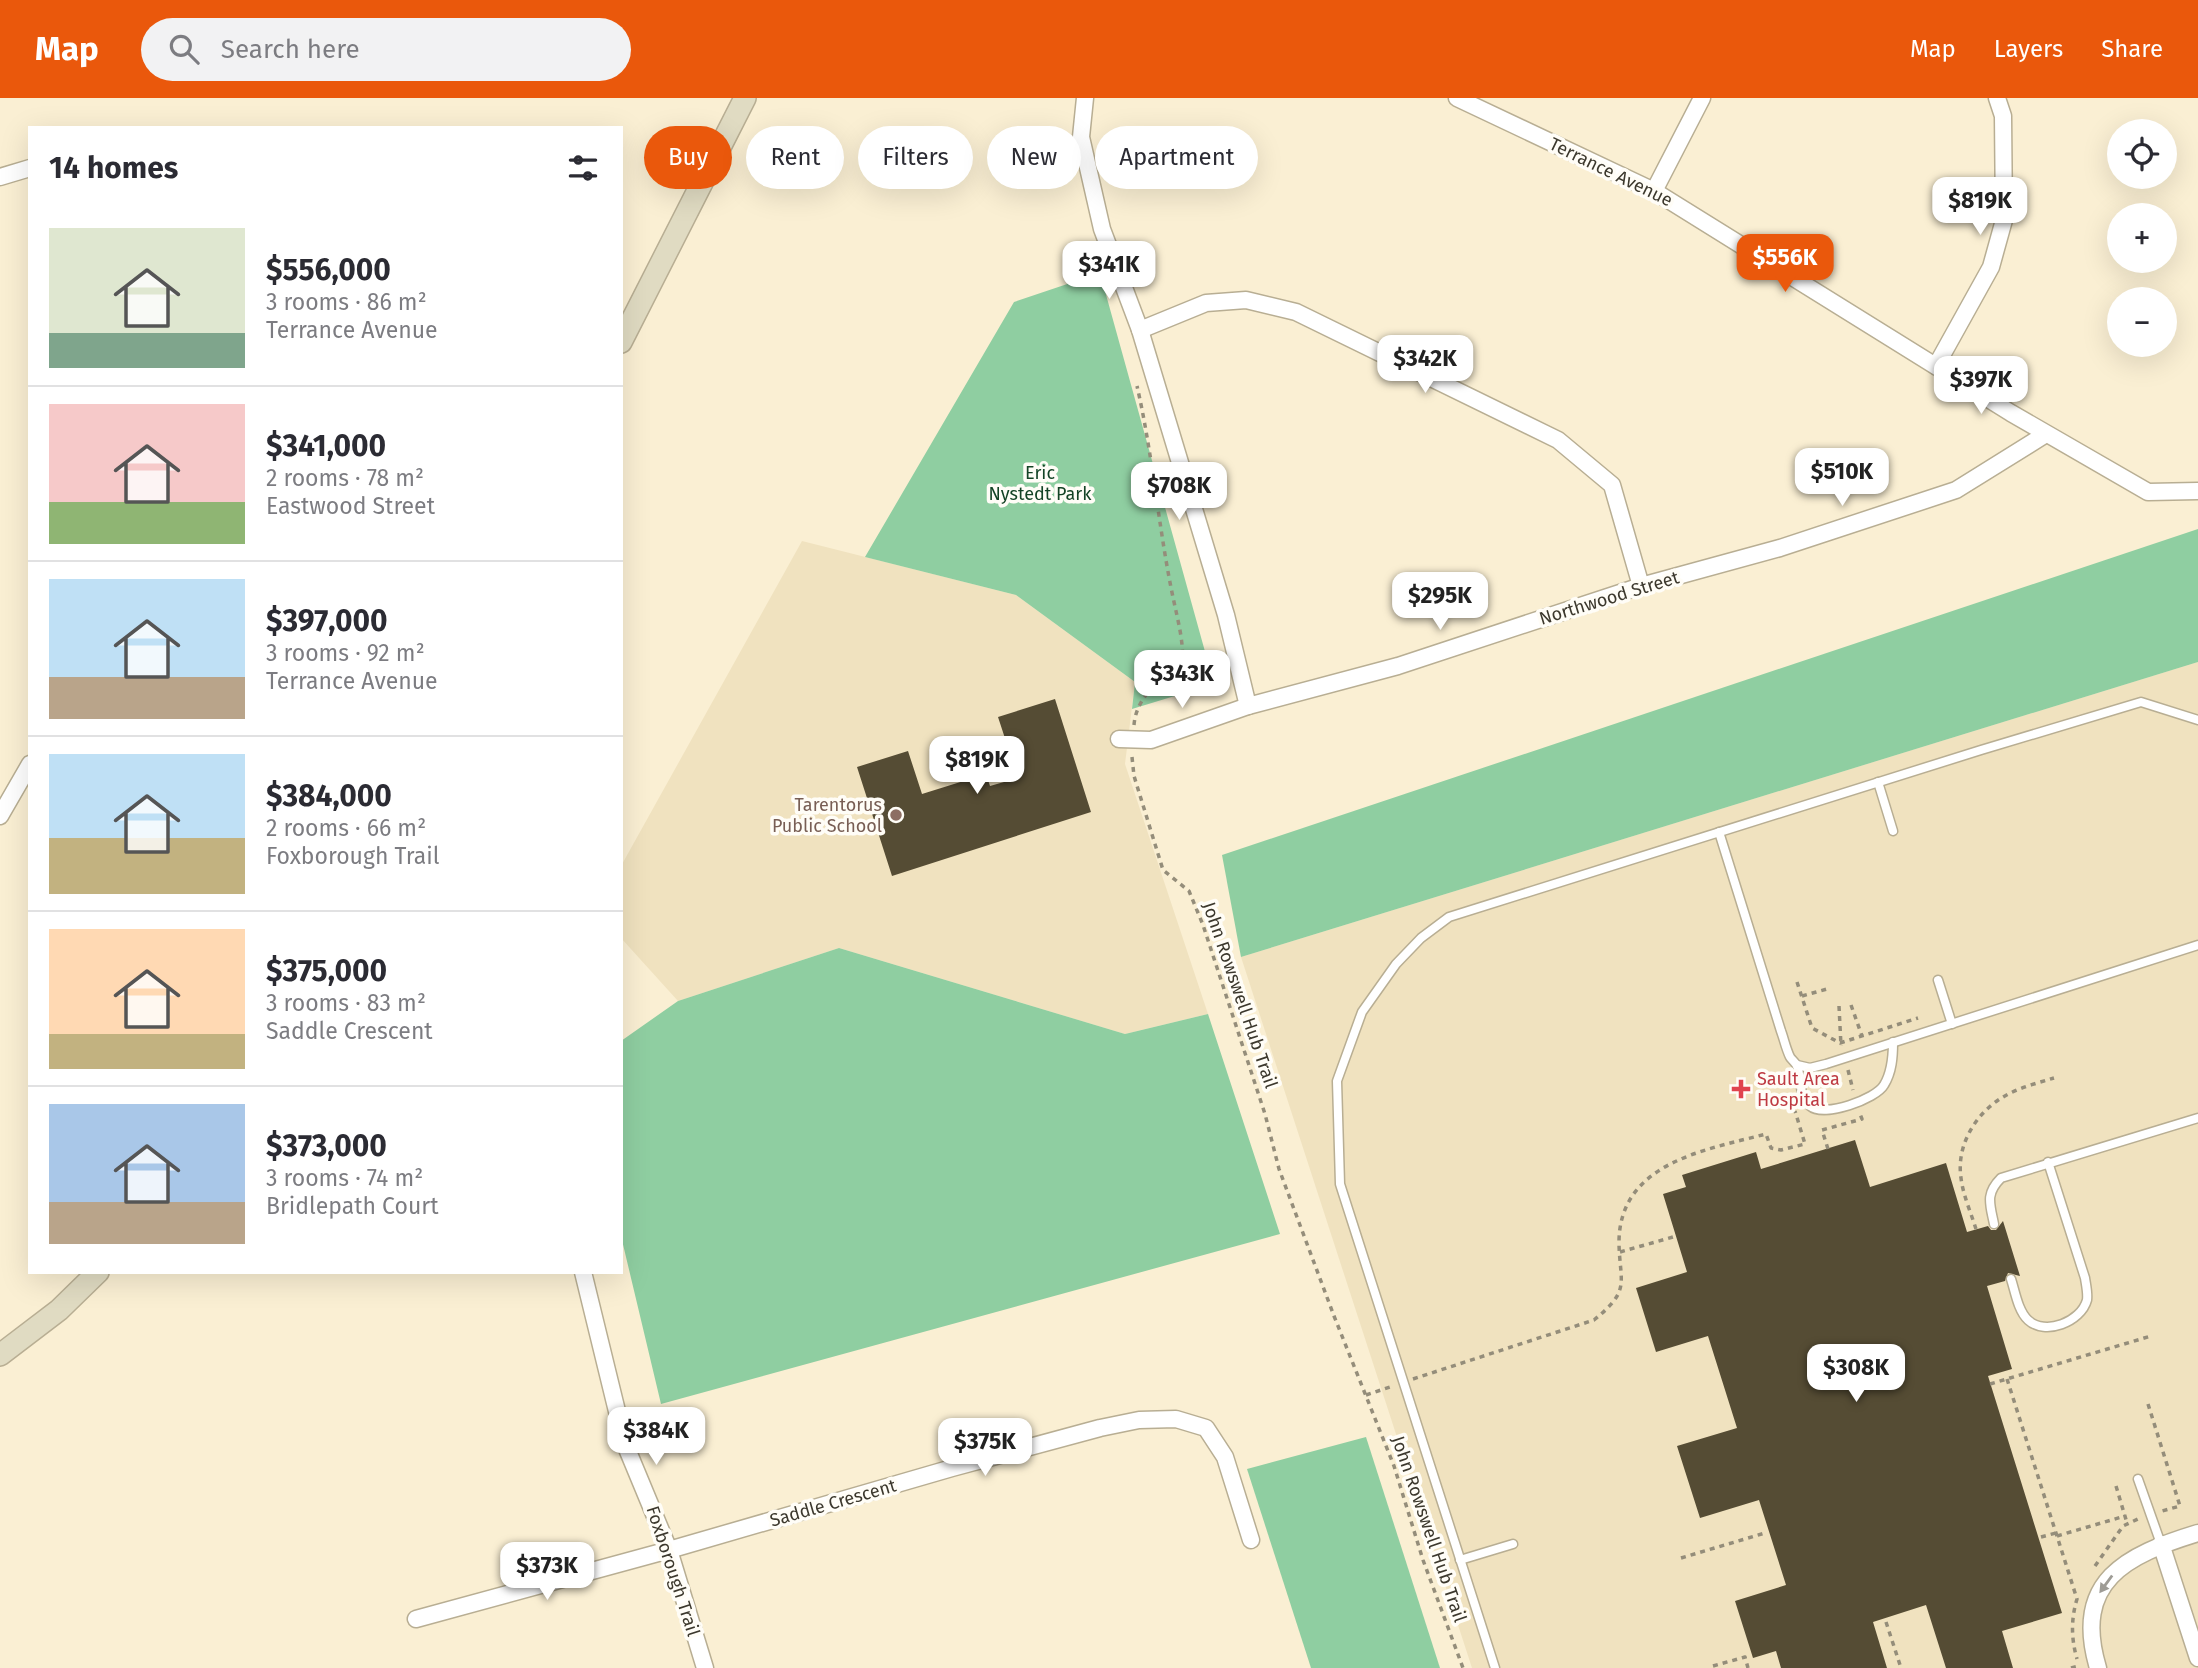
<!DOCTYPE html>
<meta charset="utf-8">
<style>
body{margin:0;font-family:"Fira Sans",sans-serif;background:#f2f2f3;color:#2b2b33;height:100vh;display:flex;flex-direction:column;font-size:26px;white-space:nowrap}
*{box-sizing:border-box;margin:0}
p{font-size:23px;color:#7c7c81}
.icon{flex:none;width:38px;height:38px;fill:none;stroke:currentColor;stroke-width:2;stroke-linecap:round;stroke-linejoin:round}
.map{position:relative;flex:1;overflow:hidden}
.panel{position:absolute;left:28px;top:28px;width:595px;height:1148px;display:flex;flex-direction:column;background:#fff;border-radius:0px;box-shadow:0 7px 28px #0002}
.panel>*{flex:none}
.top-card{position:absolute;left:644px;top:28px;width:665px;height:63px;display:flex;gap:14px}
.fabs{position:absolute;left:2107px;top:21px;display:grid;gap:14px}
.fabs a{display:grid;place-items:center;width:70px;height:70px;border-radius:50%;background:#fff;box-shadow:0 7px 28px #0002;font-size:35px}
.price{position:absolute;translate:-50% -60px;padding:0 16px;border-radius:14px;background:#fff;color:#222;font-size:23px;line-height:46px;filter:drop-shadow(0 2px 4px #0008)}
.price::after{content:'';position:absolute;left:50%;top:42px;width:21px;height:16px;margin-left:-10px;background:inherit;clip-path:polygon(0 0,100% 0,50% 100%)}
.price.selected{background:#ea580c;color:#fff}
ul{padding:0;list-style:none}
li{display:flex;align-items:center;gap:21px;height:175px;padding:0 21px}
li+li{border-top:2px solid #e1e1e2}
li span{display:grid;place-items:center;flex:none;width:196px;height:140px;border-radius:0px;color:#555}
li>.icon{margin-inline-start:auto}
span .icon{width:84px;height:84px;fill:#fffc;stroke-width:1}
li b{font-size:30px}
h2{display:flex;justify-content:space-between;align-items:center;height:84px;padding:0 21px;font-size:30px}
.chip{padding:0 24px;border-radius:32px;background:#fff;box-shadow:0 7px 28px #0002;font-size:24px;line-height:63px}
.chip.selected{background:#ea580c;color:#fff}
header{display:flex;align-items:center;gap:42px;box-sizing:border-box;height:98px;padding:0 35px;background:#ea580c;color:#fff}
header strong{font-size:33px}
nav{display:flex;gap:38px;margin-inline-start:auto;font-size:24px}
.search{width:490px;height:63px;background:#f2f2f3;display:flex;align-items:center;gap:18px;box-sizing:border-box;padding:0 24px;border-radius:38px;color:#7c7c81;font-size:26px}
.map>svg:first-child{display:block}
.built{fill:#f0e2bf}
.green{fill:#8fcea1}
.building{fill:#554c34}
.lines{fill:none;stroke-linecap:round;stroke-linejoin:round}
.lane-casing{stroke:#b8ae93;stroke-width:11}
.street-casing{stroke:#b8ae93;stroke-width:19}
.secondary-casing{stroke:#b8ae93;stroke-width:24}
.path{stroke:#948d7a;stroke-width:3.5;stroke-dasharray:5 5;stroke-linecap:butt}
.lane{stroke:#fff;stroke-width:8}
.street{stroke:#fff;stroke-width:16}
.secondary{stroke:#e0dbc2;stroke-width:21}
.oneway{fill:#9e9c96}
.education-dot{fill:#8d6e63;stroke:#fffdf7;stroke-width:2.5}
.health-dot{fill:#e0444e;stroke:#fffdf7;stroke-width:2.5}
.labels{text-anchor:middle;dominant-baseline:central;stroke-width:7;stroke-linejoin:round;paint-order:stroke}
.street-label{font-size:18px;fill:#3c382d;stroke:#fffdf7}
.park-label{font-size:18px;fill:#134325;stroke:#fffdf7}
.education-label{font-size:18px;fill:#785e54;stroke:#fffdf7;text-anchor:end}
.health-label{font-size:18px;fill:#be3a42;stroke:#fffdf7;text-anchor:start}
</style>
<header>
<strong>Map</strong>
<div class="search"><svg class="icon" aria-label="search" viewBox="0 0 24 24"><circle cx="10" cy="10" r="6"/><path d="M15 15l6 6"/></svg>Search here</div>
<nav><a>Map</a><a>Layers</a><a>Share</a></nav>
</header>
<div class="map">
<svg width="2198" height="1570" viewBox="0 0 2198 1570">
<rect width="100%" height="100%" fill="#faefd3"/>
<g class="built">
<polygon points="802,443 1016,497 1135,584 1125,666 1208,916 1125,936 839,850 678,903 621,840 621,768"/>
<polygon points="2198,564 2198,1570 1472,1570 1241,859"/>
</g>
<g class="green">
<polygon points="1100,175 1214,586 1132,611 1135,584 1016,497 865,459 1014,204"/>
<polygon points="2198,431 2198,564 1241,859 1222,757"/>
<polygon points="839,850 1125,936 1208,916 1280,1136 661,1306 621,1138 621,943 678,903"/>
<polygon points="1366,1339 1440,1570 1311,1570 1247,1371"/>
</g>
<g class="building">
<polygon points="1055,601 1091,714 892,778 857,669 908,653 922,696 986,676 990,688 1018,680 998,619"/>
<polygon points="1855,1042 1870,1089 1946,1065 1967,1134 1988,1128 1991,1132 1996,1132 2003,1123 2020,1178 2008,1175 2005,1183 1987,1188 2012,1271 1988,1278 2062,1515 2002,1533 2013,1570 1946,1570 1926,1507 1873,1524 1887,1570 1781,1570 1776,1553 1753,1560 1735,1503 1786,1487 1759,1402 1700,1420 1677,1348 1737,1330 1708,1238 1656,1254 1636,1190 1687,1174 1663,1096 1686,1089 1682,1077 1756,1054 1761,1071"/>
</g>
<g class="lines">
<g class="lane-casing">
<g id="lane">
<polyline points="1878,684 1893,733"/>
<path d="M 1719,734 L 1781,933 C 1784,941 1786,951 1790,959 C 1791,961 1796,965 1797,968 C 1802,981 1798,998 1810,1008 C 1824,1020 1876,1001 1884,987 C 1892,974 1893,959 1893,944"/>
<polyline points="1938,882 1952,926"/>
<polyline points="1797,967 1810,970 1826,966 2198,847"/>
<path d="M 1994,1126 C 1990,1106 1985,1096 2001,1080 L 2198,1020"/>
<path d="M 2011,1181 C 2015,1193 2018,1213 2028,1222 C 2045,1238 2081,1224 2087,1202 C 2088,1195 2086,1187 2085,1180 L 2048,1064"/>
<polyline points="2138,1381 2161,1446"/>
<polyline points="1460,1462 1513,1446"/>
<polyline points="1495,1570 1340,1086 1337,983 1362,914 1396,866 1421,840 1449,819 1981,652 2141,604 2198,622"/>
</g>
</g>
<g class="street-casing">
<g id="street">
<polyline points="1085,0 1081,39 1102,131 1140,232 1226,517 1248,608"/>
<polyline points="1457,0 1654,93 2011,315 2148,394 2198,393"/>
<polyline points="0,79 30,70"/>
<polyline points="1654,93 1702,0"/>
<polyline points="1140,232 1206,205 1246,202 1296,214 1558,342 1612,387 1641,488"/>
<polyline points="1936,268 1991,169 2004,122 2003,18 1997,0"/>
<polyline points="1119,641 1151,642 1248,608 1398,568 1641,488 1780,450 1956,392 2046,336"/>
<polyline points="0,718 30,666"/>
<polyline points="583,1174 625,1346 669,1452 705,1570"/>
<polyline points="2161,1446 2198,1560"/>
<polyline points="416,1521 669,1452 952,1370 1100,1330 1139,1322 1176,1321 1206,1330 1225,1359 1251,1442"/>
<path d="M 2098,1570 C 2072,1483 2126,1457 2198,1435"/>
</g>
</g>
<g class="secondary-casing">
<g id="secondary">
<polyline points="621,244 745,0"/>
<polyline points="0,1257 59,1212 98,1174"/>
</g>
</g>
<g class="path">
<path d="M 1134,627 C 1136,601 1157,582 1179,571 C 1187,560 1179,527 1176,513 C 1159,439 1154,362 1137,288"/>
<polyline points="1132,659 1134,678 1163,772 1189,793 1203,827 1265,1016 1279,1071 1334,1218 1394,1368 1423,1462 1463,1570"/>
<polyline points="1797,884 1812,930 1840,945 1918,920"/>
<polyline points="1802,898 1827,891"/>
<polyline points="1851,907 1862,938"/>
<polyline points="1839,908 1841,948"/>
<polyline points="1848,972 1853,992"/>
<polyline points="1828,1051 1822,1032 1862,1021 1860,1016"/>
<path d="M 1976,1131 C 1971,1115 1963,1097 1961,1080 C 1956,1047 1976,1015 2003,999 C 2018,990 2037,985 2054,980"/>
<polyline points="1620,1154 1673,1139"/>
<path d="M 1413,1281 L 1594,1222 C 1631,1192 1620,1186 1619,1146 C 1618,1065 1705,1052 1766,1036 L 1771,1050 L 1781,1052 L 1805,1046 L 1795,1013"/>
<path d="M 2007,1281 L 2077,1501 C 2071,1521 2071,1540 2077,1561"/>
<polyline points="1990,1286 2151,1238"/>
<polyline points="1366,1297 1393,1288"/>
<polyline points="2148,1306 2180,1408 2162,1413"/>
<polyline points="2116,1388 2127,1425"/>
<polyline points="2057,1438 2125,1418"/>
<polyline points="2041,1439 2056,1435"/>
<polyline points="1681,1460 1765,1435"/>
<polyline points="2095,1468 2123,1428 2138,1421"/>
<polyline points="1886,1524 1901,1570"/>
<polyline points="1713,1568 1745,1559 1748,1570"/>
<polyline points="2071,1570 2079,1568"/>
</g>
<use href="#lane" class="lane"/>
<use href="#street" class="street"/>
<use href="#secondary" class="secondary"/>
</g>
<defs><path id="oneway-solid" d="M-6-.8H1V-3.2L6.5 0L1 3.2V.8H-6Z" transform="scale(1.75)"/></defs>
<use class="oneway" href="#oneway-solid" transform="translate(2106 1486) rotate(126)"/>
<circle class="education-dot" cx="896" cy="717" r="7"/>
<path class="health-dot" d="M1737.5 980.5h7v7h7v7h-7v7h-7v-7h-7v-7h7z"/>
<g class="labels">
<g class="street-label">
<text transform="translate(1611 74) rotate(26)">Terrance Avenue</text>
<text transform="translate(1609 500) rotate(-17)">Northwood Street</text>
<text transform="translate(1240 897) rotate(71)">John Rowswell Hub Trail</text>
<text transform="translate(833 1405) rotate(-16)">Saddle Crescent</text>
<text transform="translate(1429 1431) rotate(71)">John Rowswell Hub Trail</text>
<text transform="translate(673 1473) rotate(72)">Foxborough Trail</text>
</g>
<g class="park-label">
<text x="1040" y="375">Eric<tspan x="1040" dy="21">Nystedt Park</tspan></text>
</g>
<g class="education-label">
<text x="882" y="707">Tarentorus<tspan x="882" dy="21">Public School</tspan></text>
</g>
<g class="health-label">
<text x="1757" y="981">Sault Area<tspan x="1757" dy="21">Hospital</tspan></text>
</g>
</g>
</svg>
<div class="fabs">
<a><svg class="icon" aria-label="locate" viewBox="0 0 24 24"><circle cx="12" cy="12" r="6"/><path d="M12 2v4M12 18v4M2 12h4M18 12h4"/></svg></a>
<a>+</a>
<a>−</a>
</div>
<b class="price" style="left:1980px;top:139px">$819K</b>
<b class="price selected" style="left:1785px;top:196px">$556K</b>
<b class="price" style="left:1109px;top:203px">$341K</b>
<b class="price" style="left:1425px;top:297px">$342K</b>
<b class="price" style="left:1981px;top:318px">$397K</b>
<b class="price" style="left:1842px;top:410px">$510K</b>
<b class="price" style="left:1179px;top:424px">$708K</b>
<b class="price" style="left:1440px;top:534px">$295K</b>
<b class="price" style="left:1182px;top:612px">$343K</b>
<b class="price" style="left:977px;top:698px">$819K</b>
<b class="price" style="left:1856px;top:1306px">$308K</b>
<b class="price" style="left:656px;top:1369px">$384K</b>
<b class="price" style="left:985px;top:1380px">$375K</b>
<b class="price" style="left:547px;top:1504px">$373K</b>
<div class="top-card">
<a class="chip selected">Buy</a>
<a class="chip">Rent</a>
<a class="chip">Filters</a>
<a class="chip">New</a>
<a class="chip">Apartment</a>
</div>
<section class="panel">
<h2>14 homes<svg class="icon" aria-label="filters" viewBox="0 0 24 24"><path d="M4 7h16M4 17h16"/><circle cx="9" cy="7" r="2"/><circle cx="15" cy="17" r="2"/></svg></h2>
<ul>
<li><span style="background:linear-gradient(#dfe7d0 75%,#7fa58c 0)"><svg class="icon" aria-label="home" viewBox="0 0 24 24"><path d="M3 11l9-7 9 7M6 9v11h12V9"/></svg></span><div><b>$556,000</b><p>3 rooms · 86 m²</p><p>Terrance Avenue</p></div></li>
<li><span style="background:linear-gradient(#f6c9c9 70%,#8fb573 0)"><svg class="icon" aria-label="home" viewBox="0 0 24 24"><path d="M3 11l9-7 9 7M6 9v11h12V9"/></svg></span><div><b>$341,000</b><p>2 rooms · 78 m²</p><p>Eastwood Street</p></div></li>
<li><span style="background:linear-gradient(#bfe0f5 70%,#b9a48a 0)"><svg class="icon" aria-label="home" viewBox="0 0 24 24"><path d="M3 11l9-7 9 7M6 9v11h12V9"/></svg></span><div><b>$397,000</b><p>3 rooms · 92 m²</p><p>Terrance Avenue</p></div></li>
<li><span style="background:linear-gradient(#bfe0f5 60%,#c2b280 0)"><svg class="icon" aria-label="home" viewBox="0 0 24 24"><path d="M3 11l9-7 9 7M6 9v11h12V9"/></svg></span><div><b>$384,000</b><p>2 rooms · 66 m²</p><p>Foxborough Trail</p></div></li>
<li><span style="background:linear-gradient(#ffd9b3 75%,#c2b280 0)"><svg class="icon" aria-label="home" viewBox="0 0 24 24"><path d="M3 11l9-7 9 7M6 9v11h12V9"/></svg></span><div><b>$375,000</b><p>3 rooms · 83 m²</p><p>Saddle Crescent</p></div></li>
<li><span style="background:linear-gradient(#a9c7e8 70%,#b9a48a 0)"><svg class="icon" aria-label="home" viewBox="0 0 24 24"><path d="M3 11l9-7 9 7M6 9v11h12V9"/></svg></span><div><b>$373,000</b><p>3 rooms · 74 m²</p><p>Bridlepath Court</p></div></li>
</ul>
</section>
</div>
